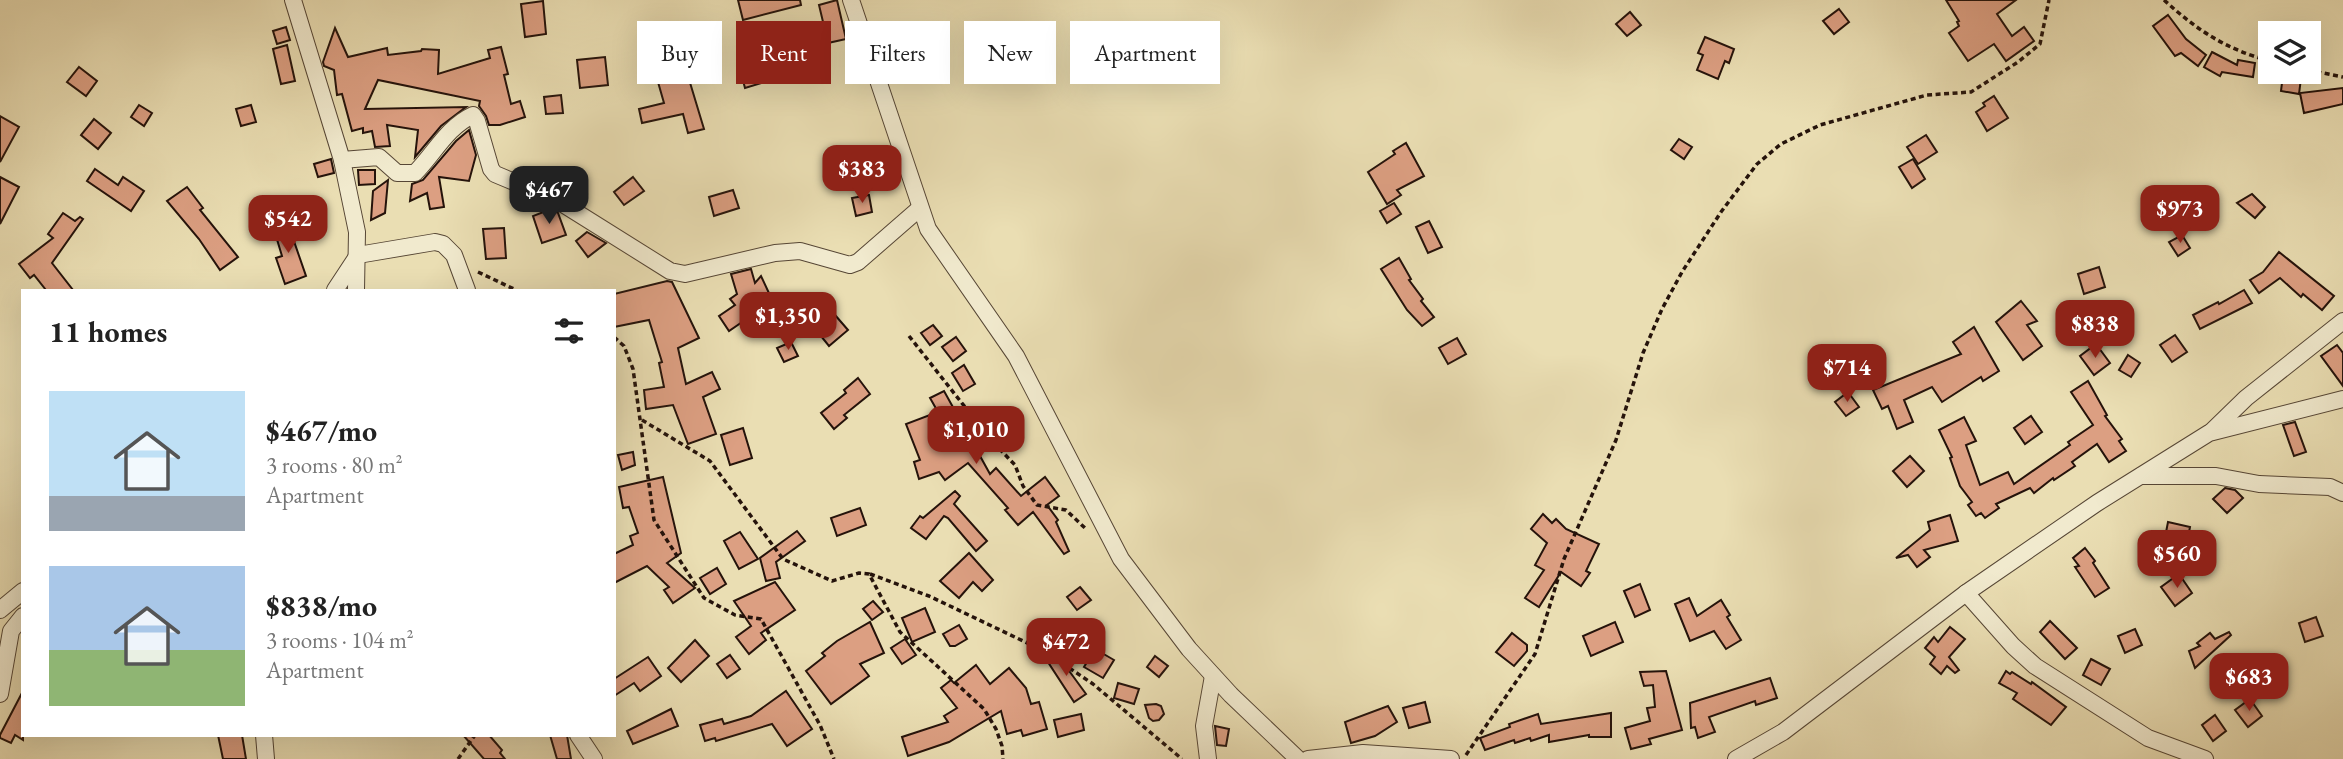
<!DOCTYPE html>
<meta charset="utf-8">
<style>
body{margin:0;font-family:"EB Garamond",serif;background:#f6f6f6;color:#222;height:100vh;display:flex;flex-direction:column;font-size:26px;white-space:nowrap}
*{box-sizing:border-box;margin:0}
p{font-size:23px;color:#767676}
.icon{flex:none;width:38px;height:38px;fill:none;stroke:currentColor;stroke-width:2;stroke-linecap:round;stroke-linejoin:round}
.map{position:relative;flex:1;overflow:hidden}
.details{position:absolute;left:21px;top:289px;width:595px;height:448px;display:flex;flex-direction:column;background:#fff;border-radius:0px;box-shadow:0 7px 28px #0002}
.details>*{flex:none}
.guide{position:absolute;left:637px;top:21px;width:665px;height:63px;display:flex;gap:14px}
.buttons{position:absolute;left:2258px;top:21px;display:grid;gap:14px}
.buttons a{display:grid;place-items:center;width:63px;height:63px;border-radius:0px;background:#fff;box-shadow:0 7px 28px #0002;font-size:35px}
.price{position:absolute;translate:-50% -60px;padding:0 16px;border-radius:14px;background:#8f2418;color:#fff;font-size:23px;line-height:46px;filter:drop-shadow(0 2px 4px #0008)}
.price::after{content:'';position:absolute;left:50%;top:42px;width:21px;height:16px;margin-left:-10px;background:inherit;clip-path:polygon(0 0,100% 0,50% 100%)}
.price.on{background:#222;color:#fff}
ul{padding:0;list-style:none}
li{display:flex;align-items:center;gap:21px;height:175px;padding:0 28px}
li span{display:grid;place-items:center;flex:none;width:196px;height:140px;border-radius:0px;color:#555}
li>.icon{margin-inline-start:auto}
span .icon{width:84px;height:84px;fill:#fffc;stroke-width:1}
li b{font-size:30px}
h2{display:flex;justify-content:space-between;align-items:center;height:84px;padding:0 28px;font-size:30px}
.chip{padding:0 24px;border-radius:0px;background:#fff;box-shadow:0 7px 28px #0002;font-size:24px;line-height:63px}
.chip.on{background:#8f2418;color:#fff}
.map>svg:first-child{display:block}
.building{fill:#dc9f82;stroke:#25130b;stroke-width:2}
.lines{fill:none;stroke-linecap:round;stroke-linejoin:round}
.minor-casing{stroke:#564635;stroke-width:18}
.path{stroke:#25130b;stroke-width:3.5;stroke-dasharray:5 3.5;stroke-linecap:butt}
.minor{stroke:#f1eace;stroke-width:16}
</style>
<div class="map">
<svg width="2343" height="759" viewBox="0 0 2343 759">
<rect width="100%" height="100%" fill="#eadeb3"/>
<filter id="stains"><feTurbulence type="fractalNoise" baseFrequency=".00286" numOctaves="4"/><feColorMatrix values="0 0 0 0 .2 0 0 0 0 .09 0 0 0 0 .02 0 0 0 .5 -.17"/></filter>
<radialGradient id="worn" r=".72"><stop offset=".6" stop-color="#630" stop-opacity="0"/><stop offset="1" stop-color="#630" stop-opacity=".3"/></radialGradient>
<g class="building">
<polygon points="738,0 800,0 801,5 743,20"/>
<polygon points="837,0 846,39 828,43 819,5"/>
<polygon points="1946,0 2016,0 1997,14 2012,36 2024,27 2034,41 2006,61 1994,44 1968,61 1949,33 1959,26 1957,22 1959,21"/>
<polygon points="543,1 546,34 525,37 521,4"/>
<polygon points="1839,9 1849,22 1834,34 1823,21"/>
<polygon points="1630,12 1641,25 1627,36 1616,24"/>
<polygon points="2168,15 2186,39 2206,55 2198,66 2181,53 2175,56 2153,26"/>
<polygon points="286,27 290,40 277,44 273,31"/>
<polygon points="335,28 348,57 387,48 388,55 421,51 422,49 439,50 438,74 490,58 488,50 501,47 508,74 504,75 511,104 520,101 525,117 500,125 489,125 486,116 479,106 480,101 378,80 365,109 466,107 441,126 415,157 418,130 387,125 390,146 375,147 372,131 363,133 363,128 352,131 342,94 337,95 334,70 324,66 323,62"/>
<polygon points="1705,37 1734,49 1729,63 1725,61 1718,79 1697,70 1703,55 1698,53"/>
<polygon points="706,40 715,74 699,78 691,44"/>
<polygon points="804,42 812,68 745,88 738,62"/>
<polygon points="287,45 295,81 281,84 273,49"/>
<polygon points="2212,52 2237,65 2238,60 2255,63 2253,77 2222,72 2220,76 2204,67"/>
<polygon points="605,57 608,85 580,88 577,60"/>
<polygon points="79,67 97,81 86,96 67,82"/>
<polygon points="2283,75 2301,78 2299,94 2281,91"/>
<polygon points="688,76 704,129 688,133 683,114 642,123 639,109 664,103 658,82"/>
<polygon points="2343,88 2343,104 2304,113 2300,93"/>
<polygon points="561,95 563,113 546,114 544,97"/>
<polygon points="1994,96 2008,118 1987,131 1976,112 1985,106 1983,103"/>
<polygon points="139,105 152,113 144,126 131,117"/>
<polygon points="251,105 256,122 241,126 236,109"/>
<polygon points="0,116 19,127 0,162"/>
<polygon points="94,119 111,133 98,149 81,135"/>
<polygon points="469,130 476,155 469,181 439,177 444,207 430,209 427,193 410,201 412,184 423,180 456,141"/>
<polygon points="1926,135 1937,152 1918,164 1907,147"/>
<polygon points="1679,139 1692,147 1684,159 1671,150"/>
<polygon points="1406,143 1424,176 1397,190 1401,195 1387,204 1368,172 1395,154 1393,151"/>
<polygon points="854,150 860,166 839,173 833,158"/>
<polygon points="331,159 334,173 318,177 314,164"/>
<polygon points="1913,159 1925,179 1912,188 1899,167"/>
<polygon points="95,169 118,185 123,177 144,191 131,211 87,181"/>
<polygon points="358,170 375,170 375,184 359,185"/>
<polygon points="0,177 19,187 0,224"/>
<polygon points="585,177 587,193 559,189 545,183"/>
<polygon points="633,177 644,191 624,205 614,192"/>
<polygon points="388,180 385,213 371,220 373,191"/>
<polygon points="187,187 203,208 200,210 238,257 220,270 199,239 167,201"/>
<polygon points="733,190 739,208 714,216 709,197"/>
<polygon points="2252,194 2265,207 2255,218 2237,203"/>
<polygon points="869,195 872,212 856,216 852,198"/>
<polygon points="1394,203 1401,214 1387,223 1380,211"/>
<polygon points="551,209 558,213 566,235 542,243 533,216"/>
<polygon points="63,213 75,221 80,217 83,219 52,263 73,290 46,290 34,275 30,278 19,264 53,238 48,234"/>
<polygon points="287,221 306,276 285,284 276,258 282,256 273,226"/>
<polygon points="1429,221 1442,247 1428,253 1416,227"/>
<polygon points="504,228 506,258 486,259 483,229"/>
<polygon points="587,232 606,243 588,257 576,241"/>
<polygon points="2182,235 2190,248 2178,256 2169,242"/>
<polygon points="2279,252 2334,296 2322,310 2303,294 2301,297 2280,278 2259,293 2250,280 2263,272"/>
<polygon points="1399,258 1411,279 1409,280 1423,299 1421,301 1434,317 1422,326 1407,310 1381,269"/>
<polygon points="2099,267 2105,287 2084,294 2078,274"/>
<polygon points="751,269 755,283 761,276 781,319 761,334 756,334 745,320 729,331 719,316 735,305 730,299 737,294 731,274"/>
<polygon points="667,281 672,282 699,338 678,348 686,384 712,372 720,389 703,397 716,434 688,444 673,405 646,409 644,390 664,387 659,363 662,362 649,320 614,327 614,294"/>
<polygon points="2244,290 2252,303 2200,329 2193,315 2218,302 2219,304"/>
<polygon points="2021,301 2037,321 2027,325 2042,346 2023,360 1996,322"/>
<polygon points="835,315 848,330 829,346 816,330"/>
<polygon points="933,325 942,336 930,345 921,333"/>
<polygon points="1974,327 1999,371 1983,381 1981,377 1942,402 1932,387 1904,400 1913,422 1897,429 1888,406 1882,409 1873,390 1961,354 1953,342"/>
<polygon points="2175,335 2187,352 2172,362 2160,345"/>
<polygon points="956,337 966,351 953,361 942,347"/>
<polygon points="1457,338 1466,354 1448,364 1439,348"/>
<polygon points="791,342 798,356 784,362 777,348"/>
<polygon points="2096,344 2110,363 2094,375 2080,356"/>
<polygon points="2337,345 2343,353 2343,386 2321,356"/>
<polygon points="2128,355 2140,363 2131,377 2119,370"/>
<polygon points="964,365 975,384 963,391 952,373"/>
<polygon points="858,378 870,394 844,415 847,418 834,429 821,413 846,393 844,390"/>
<polygon points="2088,381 2107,415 2105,416 2122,439 2119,441 2126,451 2109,462 2097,444 2072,462 2075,466 2054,480 2053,478 2034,493 2030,488 1996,504 1999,508 1985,518 1981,513 1976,516 1968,505 1972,502 1960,486 1950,458 1952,457 1939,430 1964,417 1976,441 1966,445 1980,485 2008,472 2014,484 2070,445 2068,442 2093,425 2071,392"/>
<polygon points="944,391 990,474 996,468 1021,496 1045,477 1059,496 1047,505 1058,520 1056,522 1069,551 1064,554 1033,512 1018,525 1005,510 1008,508 968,463 945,480 939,472 919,479 914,462 920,460 906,424 938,412 930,398"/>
<polygon points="1848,392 1859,407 1846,416 1835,402"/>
<polygon points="2031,416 2042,432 2025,444 2014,428"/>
<polygon points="2295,422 2306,452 2294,456 2283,425"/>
<polygon points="743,428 752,458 730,465 721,435"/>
<polygon points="633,452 635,465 622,470 618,455"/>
<polygon points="1910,456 1924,471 1907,487 1893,471"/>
<polygon points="663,477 681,553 667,563 695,588 673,603 664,590 669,587 647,566 614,583 614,554 633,545 630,536 638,533 629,507 623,508 619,487"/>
<polygon points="2225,488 2235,490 2243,498 2227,513 2213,499"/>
<polygon points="955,491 960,496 954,504 987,541 976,551 948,518 944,516 926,539 911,528 920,516 923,518"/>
<polygon points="860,508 866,525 837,536 831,518"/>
<polygon points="1543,514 1552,523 1556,519 1566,529 1599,544 1586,571 1590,573 1581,586 1561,572 1539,607 1525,598 1544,570 1535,565 1547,543 1531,529"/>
<polygon points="1950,515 1958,541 1924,550 1930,557 1917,567 1908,555 1896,558 1930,530 1928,522"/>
<polygon points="2168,522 2190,527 2185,553 2163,548"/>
<polygon points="797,531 805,541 776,562 780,578 766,581 760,558"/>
<polygon points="740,532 758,559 739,569 724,541"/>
<polygon points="2085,548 2095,561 2093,563 2109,588 2095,597 2075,567 2079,566 2073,558"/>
<polygon points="969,553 993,580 982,591 973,582 959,598 940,581"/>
<polygon points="717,568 726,584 710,594 700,578"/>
<polygon points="2179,574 2192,593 2175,606 2161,587"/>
<polygon points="775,582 795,610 761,633 766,640 749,654 736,637 751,626 734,601"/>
<polygon points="1640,584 1650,610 1635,617 1624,591"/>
<polygon points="1080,587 1091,600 1077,610 1067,597"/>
<polygon points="1689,598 1697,616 1721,600 1730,615 1727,617 1741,640 1726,649 1714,631 1690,641 1675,604"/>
<polygon points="873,601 883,612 872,620 863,609"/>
<polygon points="925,608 935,632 912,642 902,618"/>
<polygon points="2316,617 2323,636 2305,642 2299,623"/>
<polygon points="2050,621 2077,648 2065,659 2040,632"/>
<polygon points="870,622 884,653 860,664 869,676 831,704 806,671 825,656 822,653 837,641"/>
<polygon points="1615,622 1623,642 1591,656 1583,636"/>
<polygon points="959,625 967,639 955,646 950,646 943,634"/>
<polygon points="1950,627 1965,639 1949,657 1959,670 1955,673 1947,666 1941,674 1930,664 1935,657 1925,648 1934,637 1938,642"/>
<polygon points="2135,629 2142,645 2125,653 2118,636"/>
<polygon points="2229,632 2231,635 2195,668 2189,651 2200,646 2197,643 2210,633 2215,639"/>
<polygon points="1512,633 1527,645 1527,651 1514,666 1496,652"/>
<polygon points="905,639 916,655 902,664 891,648"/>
<polygon points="695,640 709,656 681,682 668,668"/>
<polygon points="1095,649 1114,660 1103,678 1084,667"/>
<polygon points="1056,653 1086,694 1074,702 1046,659"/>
<polygon points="730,655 740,669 727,678 717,664"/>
<polygon points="1155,656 1168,666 1159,677 1147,667"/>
<polygon points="648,657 661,676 640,691 634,683 614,696 614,679"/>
<polygon points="2091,659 2110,669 2101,685 2083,675"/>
<polygon points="976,665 990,684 1009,668 1026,688 1031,704 1039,702 1047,729 1023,736 1021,730 1007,734 1001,711 949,742 908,756 902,737 948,722 944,716 957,708 941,688 951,680 954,683"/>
<polygon points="1666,671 1682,730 1649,739 1651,744 1631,749 1625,728 1650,721 1647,708 1655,707 1653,685 1644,686 1640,672"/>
<polygon points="2006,671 2010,674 2012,672 2031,684 2032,682 2066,707 2051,725 2013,699 2017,693 1999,683"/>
<polygon points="1770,678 1777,698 1756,705 1755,701 1709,717 1715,732 1698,738 1695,727 1691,728 1690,703"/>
<polygon points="1118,683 1139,689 1134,704 1114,698"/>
<polygon points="23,691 23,740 15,735 11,743 0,738 0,735"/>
<polygon points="786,691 812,729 787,746 772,724 716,741 715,738 705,741 700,725 722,719 724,724 751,716"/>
<polygon points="2250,699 2262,716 2248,727 2235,710"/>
<polygon points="1425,702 1430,722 1409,728 1403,708"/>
<polygon points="1156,704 1161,706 1164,714 1159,720 1153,721 1149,718 1145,705"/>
<polygon points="1388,706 1397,722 1375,736 1351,743 1345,722"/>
<polygon points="671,709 678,726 633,744 627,731"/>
<polygon points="1611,713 1611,737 1589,737 1589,735 1549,742 1549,735 1531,741 1530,738 1515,743 1514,740 1485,750 1480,738 1510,727 1509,724 1538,714 1541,724"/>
<polygon points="1081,714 1084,730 1058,737 1054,720"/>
<polygon points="2215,715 2226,731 2213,741 2202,725"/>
<polygon points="1215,726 1229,729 1226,746 1217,745"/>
<polygon points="218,735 242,735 246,759 223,759"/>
<polygon points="463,735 489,735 502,750 500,753 505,759 484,759"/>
<polygon points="550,735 567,735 571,759 557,759"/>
</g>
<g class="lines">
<g class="minor-casing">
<g id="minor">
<polyline points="293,0 342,160 357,232 356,290"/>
<polyline points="851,0 928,229 1016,356 1121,559 1189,649 1231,695 1298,759"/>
<path d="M 342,160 L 379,157 L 397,173 L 415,173 C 434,154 447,127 473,115 L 477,121 L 491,169 L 495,174 L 555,199 L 670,271 L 685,274 L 775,253 L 800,251 L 850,265 L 858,262 L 920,208"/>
<polyline points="335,290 358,255 435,242 443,244 454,255 467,290"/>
<polyline points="2211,432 2246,398 2343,321"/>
<polyline points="2141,476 2216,476 2259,484 2330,487 2343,493"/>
<polyline points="1966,593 2013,646 2035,666 2148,738 2205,759"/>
<polyline points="0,610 23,591"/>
<polyline points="0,694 11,631 23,616"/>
<polyline points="264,735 266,759"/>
<polyline points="578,735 594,759"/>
<polyline points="1208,759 1204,726 1213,676"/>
<polyline points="1308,759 1363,753 1451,759"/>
<polyline points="1736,759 1783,732 1966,593 2097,503 2209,433 2343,399"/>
</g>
</g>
<g class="path">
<path d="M 2164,0 C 2197,30 2225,49 2270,61"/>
<polyline points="2308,70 2343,77"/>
<polyline points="478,272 516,290"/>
<polyline points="909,336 991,440 1015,465 1023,486 1037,505 1066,510 1086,529"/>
<polyline points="614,337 624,346 633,369 654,520 704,598 735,615 761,619 820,725 834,759"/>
<polyline points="642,420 710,461 783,559 832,581 859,573 869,574 900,632 984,709 996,729 1002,746 1003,759"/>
<polyline points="870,574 929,596 1044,651 1093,684 1182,759"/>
<polyline points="1466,755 1535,654 1564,559 1616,440 1643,353 1662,309 1682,272 1721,212 1757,164 1781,144 1820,125 1927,95 1971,92 2018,62 2040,44 2049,0"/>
<polyline points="458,759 475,735"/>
</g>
<use href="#minor" class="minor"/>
</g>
<rect width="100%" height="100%" filter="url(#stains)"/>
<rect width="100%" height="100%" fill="url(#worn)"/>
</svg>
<div class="buttons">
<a><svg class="icon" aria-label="layers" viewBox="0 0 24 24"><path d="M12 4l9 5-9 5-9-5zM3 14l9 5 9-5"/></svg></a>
</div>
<b class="price" style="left:862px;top:205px">$383</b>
<b class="price on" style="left:549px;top:226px">$467</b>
<b class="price" style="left:2180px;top:245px">$973</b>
<b class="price" style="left:288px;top:255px">$542</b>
<b class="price" style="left:788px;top:352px">$1,350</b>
<b class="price" style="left:2095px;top:360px">$838</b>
<b class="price" style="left:1847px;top:404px">$714</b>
<b class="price" style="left:976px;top:466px">$1,010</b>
<b class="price" style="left:2177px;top:590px">$560</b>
<b class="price" style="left:1066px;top:678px">$472</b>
<b class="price" style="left:2249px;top:713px">$683</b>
<div class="guide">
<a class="chip">Buy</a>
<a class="chip on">Rent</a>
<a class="chip">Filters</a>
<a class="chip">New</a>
<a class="chip">Apartment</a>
</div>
<section class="details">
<h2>11 homes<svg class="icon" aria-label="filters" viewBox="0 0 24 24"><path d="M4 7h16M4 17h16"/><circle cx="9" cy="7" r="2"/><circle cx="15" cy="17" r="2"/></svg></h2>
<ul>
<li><span style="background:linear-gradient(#bfe0f5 75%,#9aa5b1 0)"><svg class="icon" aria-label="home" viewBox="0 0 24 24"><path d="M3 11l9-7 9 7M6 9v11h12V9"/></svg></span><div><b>$467/mo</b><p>3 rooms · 80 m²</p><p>Apartment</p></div></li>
<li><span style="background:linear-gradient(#a9c7e8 60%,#8fb573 0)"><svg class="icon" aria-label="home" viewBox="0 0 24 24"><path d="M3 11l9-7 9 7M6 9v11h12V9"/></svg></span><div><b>$838/mo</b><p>3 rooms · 104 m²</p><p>Apartment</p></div></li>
</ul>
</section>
</div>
